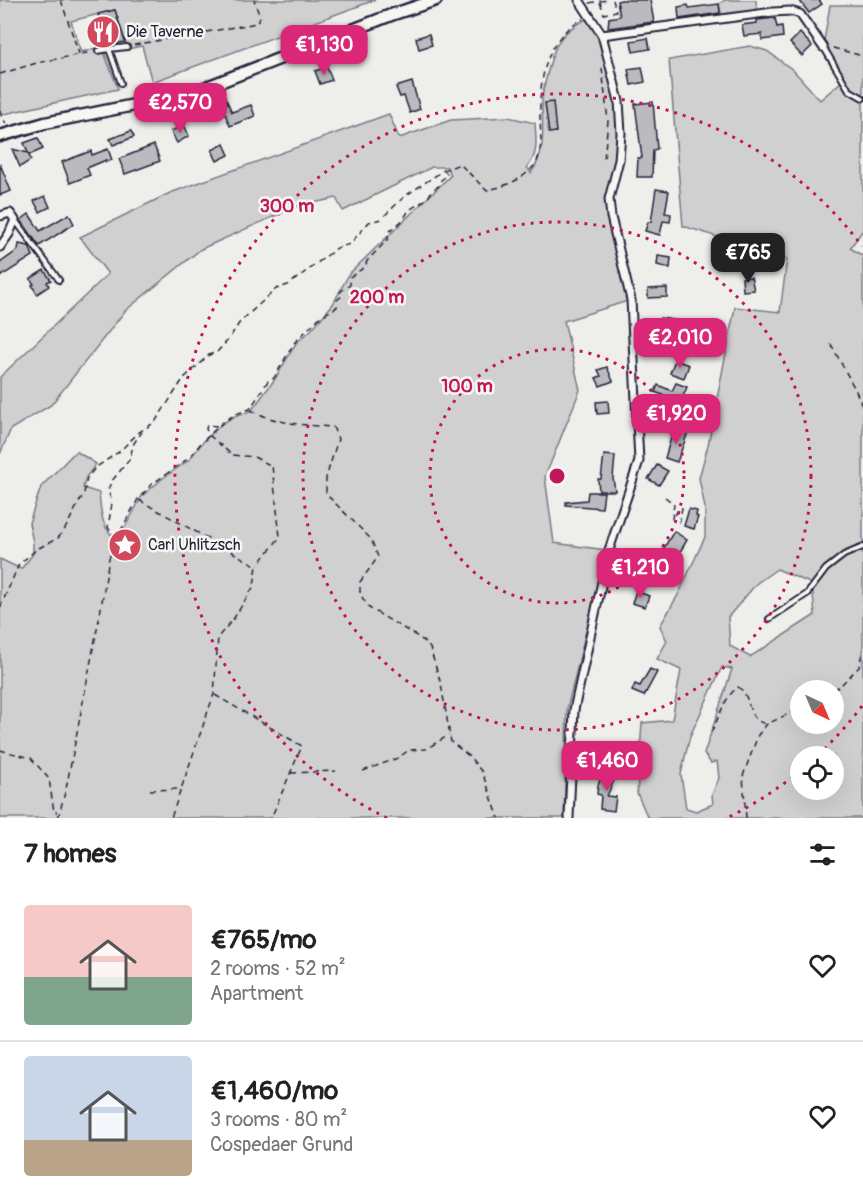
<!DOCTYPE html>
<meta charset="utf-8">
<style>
body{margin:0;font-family:Pangolin,sans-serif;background:#f6f6f6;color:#222;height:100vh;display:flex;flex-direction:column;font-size:22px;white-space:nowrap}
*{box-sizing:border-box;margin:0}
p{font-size:20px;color:#767676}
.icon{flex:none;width:33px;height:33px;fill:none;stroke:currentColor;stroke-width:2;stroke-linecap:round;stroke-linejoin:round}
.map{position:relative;height:818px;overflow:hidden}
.details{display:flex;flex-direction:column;background:#fff;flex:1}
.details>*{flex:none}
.needle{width:39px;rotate:136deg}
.tools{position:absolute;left:790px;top:680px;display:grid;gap:12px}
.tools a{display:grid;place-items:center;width:54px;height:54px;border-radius:50%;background:#fff;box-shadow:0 6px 24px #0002;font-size:30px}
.price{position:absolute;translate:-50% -51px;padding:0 14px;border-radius:12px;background:#db2777;color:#fff;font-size:20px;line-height:39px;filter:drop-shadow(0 2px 3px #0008)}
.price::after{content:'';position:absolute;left:50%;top:36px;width:18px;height:14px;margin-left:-9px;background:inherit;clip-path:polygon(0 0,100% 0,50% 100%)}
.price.active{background:#222;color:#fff}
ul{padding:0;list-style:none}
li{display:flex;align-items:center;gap:18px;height:150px;padding:0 24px}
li+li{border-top:2px solid #e0e0e0}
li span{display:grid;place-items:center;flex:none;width:168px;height:120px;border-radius:6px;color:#555}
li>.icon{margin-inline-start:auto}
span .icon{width:72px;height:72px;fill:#fffc;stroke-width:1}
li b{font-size:26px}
h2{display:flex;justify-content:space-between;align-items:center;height:72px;padding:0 24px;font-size:26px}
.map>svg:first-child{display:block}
.green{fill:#d0d0d1;stroke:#797986;stroke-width:1.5;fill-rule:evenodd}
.building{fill:#bbbbbf;stroke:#22223b;stroke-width:1.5}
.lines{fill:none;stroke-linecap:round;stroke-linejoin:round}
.lane-casing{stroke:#22223b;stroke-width:8}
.street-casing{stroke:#22223b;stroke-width:11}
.primary-casing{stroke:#22223b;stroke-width:15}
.path{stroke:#22223b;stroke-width:1.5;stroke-dasharray:6 4.5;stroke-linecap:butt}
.lane{stroke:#f6f6f2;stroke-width:4}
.street{stroke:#f6f6f2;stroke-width:7}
.primary{stroke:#f6f6f2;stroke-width:10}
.ring{fill:none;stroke:#c2185b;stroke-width:3;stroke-dasharray:3 6}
.labels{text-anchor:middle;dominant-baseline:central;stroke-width:5;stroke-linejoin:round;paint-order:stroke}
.poi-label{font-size:16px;fill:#22223b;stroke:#f6f6f2;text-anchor:start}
.centre{fill:#c2185b;stroke:#f6f6f2;stroke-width:3}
.ring-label{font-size:18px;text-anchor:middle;font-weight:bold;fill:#c2185b;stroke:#f6f6f2;stroke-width:5;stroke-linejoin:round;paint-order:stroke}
</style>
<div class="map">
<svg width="863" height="818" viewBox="0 0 863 818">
<rect width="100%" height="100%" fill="#eeeeeb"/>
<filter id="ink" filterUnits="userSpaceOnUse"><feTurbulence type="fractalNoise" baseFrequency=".0167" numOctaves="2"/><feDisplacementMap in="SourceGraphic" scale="12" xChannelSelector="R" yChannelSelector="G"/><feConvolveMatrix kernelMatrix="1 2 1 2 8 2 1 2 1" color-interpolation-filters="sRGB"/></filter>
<g filter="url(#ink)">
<g class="green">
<polygon points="0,0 375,0 152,82 142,46 128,49 115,10 71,21 81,52 97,48 99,54 104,52 118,89 4,114 0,116"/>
<polygon points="725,0 756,0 757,12 722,17 719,4"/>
<path d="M 830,5 L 863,5 L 863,230 L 850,248 L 863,256 L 863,818 L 648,818 L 637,793 L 642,723 L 672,720 L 681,670 L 657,659 L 667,641 L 660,626 L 678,595 L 705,537 L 705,508 L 699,478 L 708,445 L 735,307 L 780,312 L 787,259 L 683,226 L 669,60 L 750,46 L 767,51 L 793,70 L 820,100 L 842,81 L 823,47 ZM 777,569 L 812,584 L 815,615 L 750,657 L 730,646 L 728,617 L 757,583 ZM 722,667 L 732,669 L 704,754 L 711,763 L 717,761 L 719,778 L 712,795 L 713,804 L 696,811 L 686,808 L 681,774 L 690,736 ZM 801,690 L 834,690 L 834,723 L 801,723 ZM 801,756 L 834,756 L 834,789 L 801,789 Z"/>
<path d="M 588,18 L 602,35 L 621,133 L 609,199 L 631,300 L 564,321 L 580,390 L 545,477 L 554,543 L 606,550 L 567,709 L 564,818 L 0,818 L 0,559 L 21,569 L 33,554 L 33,542 L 29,523 L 41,487 L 76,451 L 96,464 L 86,477 L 83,488 L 99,493 C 101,512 101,529 118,540 L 142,496 L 163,478 L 189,460 L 202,443 L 223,423 L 235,416 L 251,411 L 275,379 L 296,343 L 311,330 L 333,304 L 349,274 L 451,175 L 447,167 L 432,167 L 343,211 L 336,198 L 295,207 L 201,249 L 125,311 L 51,405 L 11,429 L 0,454 L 0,377 L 108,274 L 80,237 L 170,193 L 389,114 L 399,138 L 451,120 L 508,117 L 535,123 C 536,139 539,155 527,167 L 531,173 C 547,151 542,128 542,102 C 542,93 545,84 547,75 C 554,45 559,32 588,18 Z"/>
</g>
<g class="building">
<polygon points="621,0 650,0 654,22 608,28 609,18 620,16 617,1"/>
<polygon points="799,0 819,0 822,4 809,13"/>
<polygon points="719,4 720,13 679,19 678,7 688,5 689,8"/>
<polygon points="115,10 125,42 107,45 98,14"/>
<polygon points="775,18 777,27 782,26 783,37 762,40 762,34 744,36 742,25 757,23 757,20"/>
<polygon points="800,33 812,46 802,56 790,43"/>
<polygon points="429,34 432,45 419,49 416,38"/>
<polygon points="648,38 650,49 633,52 631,41"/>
<polygon points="327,67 332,80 320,84 315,71"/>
<polygon points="642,67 645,82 631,85 628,69"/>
<polygon points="412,82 420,109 410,113 404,96 400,97 396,87"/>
<polygon points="224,95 232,112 251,105 255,116 230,126 224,111 218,114 213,102"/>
<polygon points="553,102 556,132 549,133 545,103"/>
<polygon points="653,102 657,149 653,150 652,177 637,177 638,158 642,158 635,104"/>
<polygon points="184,125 189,136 177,143 171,131"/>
<polygon points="131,131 134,137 113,145 110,139"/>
<polygon points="38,138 43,149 29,155 24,143"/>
<polygon points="224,144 229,155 217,161 212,150"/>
<polygon points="154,145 160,161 125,174 119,159"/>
<polygon points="12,149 28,153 31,160 20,167"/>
<polygon points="108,149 112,160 106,162 106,160 87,168 90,175 70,183 62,162 91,151 92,155"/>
<polygon points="0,164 11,191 0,195"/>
<polygon points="656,189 669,191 665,213 671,214 670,222 663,221 660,235 645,231 648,222 651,222"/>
<polygon points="45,196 50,207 40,212 34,201"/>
<polygon points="29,214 40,231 69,214 74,224 39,246 21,220"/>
<polygon points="19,244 29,246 33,256 0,277 0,263 18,250"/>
<polygon points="658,256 671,258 670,268 657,265"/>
<polygon points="44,270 51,280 47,282 49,286 37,294 32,285 34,284 30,279"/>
<polygon points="751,277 754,290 743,291 742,278"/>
<polygon points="667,288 667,297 648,298 648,289"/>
<polygon points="660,318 679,321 675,349 661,348 663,325 659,326"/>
<polygon points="675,360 689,365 684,378 670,373"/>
<polygon points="607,367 613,381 600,386 596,378 601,376 598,370"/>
<polygon points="676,383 687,387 678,408 685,410 682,421 668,417 673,399 655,392 658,385 672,391"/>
<polygon points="608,401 609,413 597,414 596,402"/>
<polygon points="674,428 688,432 677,462 665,458"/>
<polygon points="604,455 615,456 613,478 615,491 599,491 598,479 601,479"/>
<polygon points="657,465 668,471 659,485 648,479"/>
<polygon points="588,492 604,492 602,508 566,505 566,502 587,500"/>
<polygon points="689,509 697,511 696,516 698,517 694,529 684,526"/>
<polygon points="674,531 687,540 680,552 675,550 663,568 655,563"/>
<polygon points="636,591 649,596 645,607 632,603"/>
<polygon points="650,669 657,672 644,696 632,691 635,684 640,686"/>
<polygon points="605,747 621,751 618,763 602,759"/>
<polygon points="604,771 616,776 607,796 616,797 614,811 600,809 601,795 597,794 598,785"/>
</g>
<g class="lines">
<g class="lane-casing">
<g id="lane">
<polyline points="824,48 849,90 863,98"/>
<polyline points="109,49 127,47"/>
<polyline points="98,51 109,49 121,83"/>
<polyline points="15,220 59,280"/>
<polyline points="769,619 807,594 826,569 844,555 863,547"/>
</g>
</g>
<g class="street-casing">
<g id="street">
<polyline points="602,35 773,12 790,11 800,14 823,47"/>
<polyline points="0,216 10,213 15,220 9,234 0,247"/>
<polyline points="569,818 574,710 609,550 639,461 631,300 611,217 609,199 619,160 621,133 619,101 602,35 579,0"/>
</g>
</g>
<g class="primary-casing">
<polyline id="primary" points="0,136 45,123 189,94 391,15 436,0"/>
</g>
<g class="path">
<polyline points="61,0 79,54"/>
<polyline points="619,0 619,1"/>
<polyline points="600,2 604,14 616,11 613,0"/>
<polyline points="589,3 607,0"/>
<polyline points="134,45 257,23 260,17 254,0"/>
<polyline points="833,48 863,56"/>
<polyline points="602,68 608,121 604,159"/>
<polyline points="0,74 37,63 91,52"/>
<polyline points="0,111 6,124"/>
<polyline points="831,344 856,391 863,408"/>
<path d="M 251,410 C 277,424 304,425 333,427 L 338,439 L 326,478 L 326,494 L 371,539 L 378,557 L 360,582 L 360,594 L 369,608 L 420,638 L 430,648 L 441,684 L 451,742 L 469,756 L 482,772 L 499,818"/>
<polyline points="217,426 207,425 206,429 209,435 232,455 254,457 272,466 280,537 258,565"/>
<polyline points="665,497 674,504 672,519 681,507 682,508 679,523"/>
<polyline points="139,500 257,566 254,586 234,618 218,637 214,694 171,818"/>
<polyline points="118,534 112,534 108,527 112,503 108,490 111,482 129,460 134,443 142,432"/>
<path d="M 0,608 L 19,564 L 37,549 L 58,538 L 65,529 L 84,493 L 87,478 L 95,468 L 120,451 L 138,433 L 155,422 L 184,378 L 209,355 L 217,352 L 228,340 L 240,322 L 276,289 L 288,285 L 337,248 L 350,244 L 369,222 L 381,219 L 405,196 L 444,170 L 460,164 L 486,190 C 503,188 528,178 537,161 C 543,147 540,130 540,115 C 539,78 547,36 583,19"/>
<polyline points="833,690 840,686 859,667 863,648"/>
<polyline points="215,695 302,746 271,818"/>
<path d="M 711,732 C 720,717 724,697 738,687 C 754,697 743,718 766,724"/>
<polyline points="0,750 31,758 49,779 54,812 57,812"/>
<polyline points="363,771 398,758 409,750 426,749 449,735"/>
<polyline points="291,773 336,771"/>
<polyline points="150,790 180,789"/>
<polyline points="58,818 66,789 100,614 109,558 119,534 138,499 152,484 189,458 201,443 223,422 236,414 250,409 268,381 274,378 294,343 320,317 337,307 337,300 342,296 340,292 350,285 350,277 365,267 367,261 388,239 389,232 403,220 409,210 422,202 429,196 432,190 439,186 441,180 448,175 444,170"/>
<polyline points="746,818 743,776 758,735 767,724 801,708"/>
</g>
<use href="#lane" class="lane"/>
<use href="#street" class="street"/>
<use href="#primary" class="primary"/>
</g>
</g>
<g class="ring">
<circle cx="557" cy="476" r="127"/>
<circle cx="557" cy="476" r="254"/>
<path d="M862 706A382 382 0 0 1 818 755M800 771A382 382 0 0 1 727 818M387 818A382 382 0 1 1 862 246"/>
</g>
<defs>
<g id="restaurant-disc" transform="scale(1.725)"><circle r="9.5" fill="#d1495b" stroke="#f6f6f2"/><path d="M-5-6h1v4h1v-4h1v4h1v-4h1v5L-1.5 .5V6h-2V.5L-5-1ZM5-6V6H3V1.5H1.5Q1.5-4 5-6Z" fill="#fff"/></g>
<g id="sight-disc" transform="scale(1.725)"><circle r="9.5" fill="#d1495b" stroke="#f6f6f2"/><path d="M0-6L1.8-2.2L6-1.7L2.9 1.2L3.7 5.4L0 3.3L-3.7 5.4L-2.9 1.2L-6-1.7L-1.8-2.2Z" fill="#fff"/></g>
</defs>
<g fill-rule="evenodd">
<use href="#restaurant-disc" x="103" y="32"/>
<use href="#sight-disc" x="125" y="545"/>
</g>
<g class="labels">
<g class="poi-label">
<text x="126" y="32">Die Taverne</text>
<text x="148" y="545">Carl Uhlitzsch</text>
</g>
</g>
<circle cx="557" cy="476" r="9" class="centre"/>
<g class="ring-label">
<text x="287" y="212">300 m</text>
<text x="377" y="303">200 m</text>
<text x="467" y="392">100 m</text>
</g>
</svg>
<div class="tools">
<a><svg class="needle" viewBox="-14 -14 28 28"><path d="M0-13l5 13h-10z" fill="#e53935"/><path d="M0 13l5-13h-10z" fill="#767676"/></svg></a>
<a><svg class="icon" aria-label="locate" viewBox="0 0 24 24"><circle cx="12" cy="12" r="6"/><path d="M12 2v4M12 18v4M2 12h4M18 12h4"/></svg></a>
</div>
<b class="price" style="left:324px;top:76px">€1,130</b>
<b class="price" style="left:180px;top:134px">€2,570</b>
<b class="price active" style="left:748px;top:284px">€765</b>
<b class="price" style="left:680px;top:369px">€2,010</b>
<b class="price" style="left:676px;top:445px">€1,920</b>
<b class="price" style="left:640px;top:599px">€1,210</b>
<b class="price" style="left:607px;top:792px">€1,460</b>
</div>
<section class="details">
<h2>7 homes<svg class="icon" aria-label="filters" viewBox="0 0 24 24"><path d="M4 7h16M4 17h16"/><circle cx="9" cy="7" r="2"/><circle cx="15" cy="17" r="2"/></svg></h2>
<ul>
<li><span style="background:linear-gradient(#f6c9c9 60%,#7fa58c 0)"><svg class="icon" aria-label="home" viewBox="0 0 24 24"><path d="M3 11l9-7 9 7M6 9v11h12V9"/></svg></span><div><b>€765/mo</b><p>2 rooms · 52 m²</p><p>Apartment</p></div><svg class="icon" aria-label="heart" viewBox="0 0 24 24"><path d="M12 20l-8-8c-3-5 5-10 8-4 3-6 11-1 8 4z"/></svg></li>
<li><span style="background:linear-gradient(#c9d6e8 70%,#b9a48a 0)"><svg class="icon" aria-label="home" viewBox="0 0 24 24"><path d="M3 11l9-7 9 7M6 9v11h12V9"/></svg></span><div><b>€1,460/mo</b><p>3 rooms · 80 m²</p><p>Cospedaer Grund</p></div><svg class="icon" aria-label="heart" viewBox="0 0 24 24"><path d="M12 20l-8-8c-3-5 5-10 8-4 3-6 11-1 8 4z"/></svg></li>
</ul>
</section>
